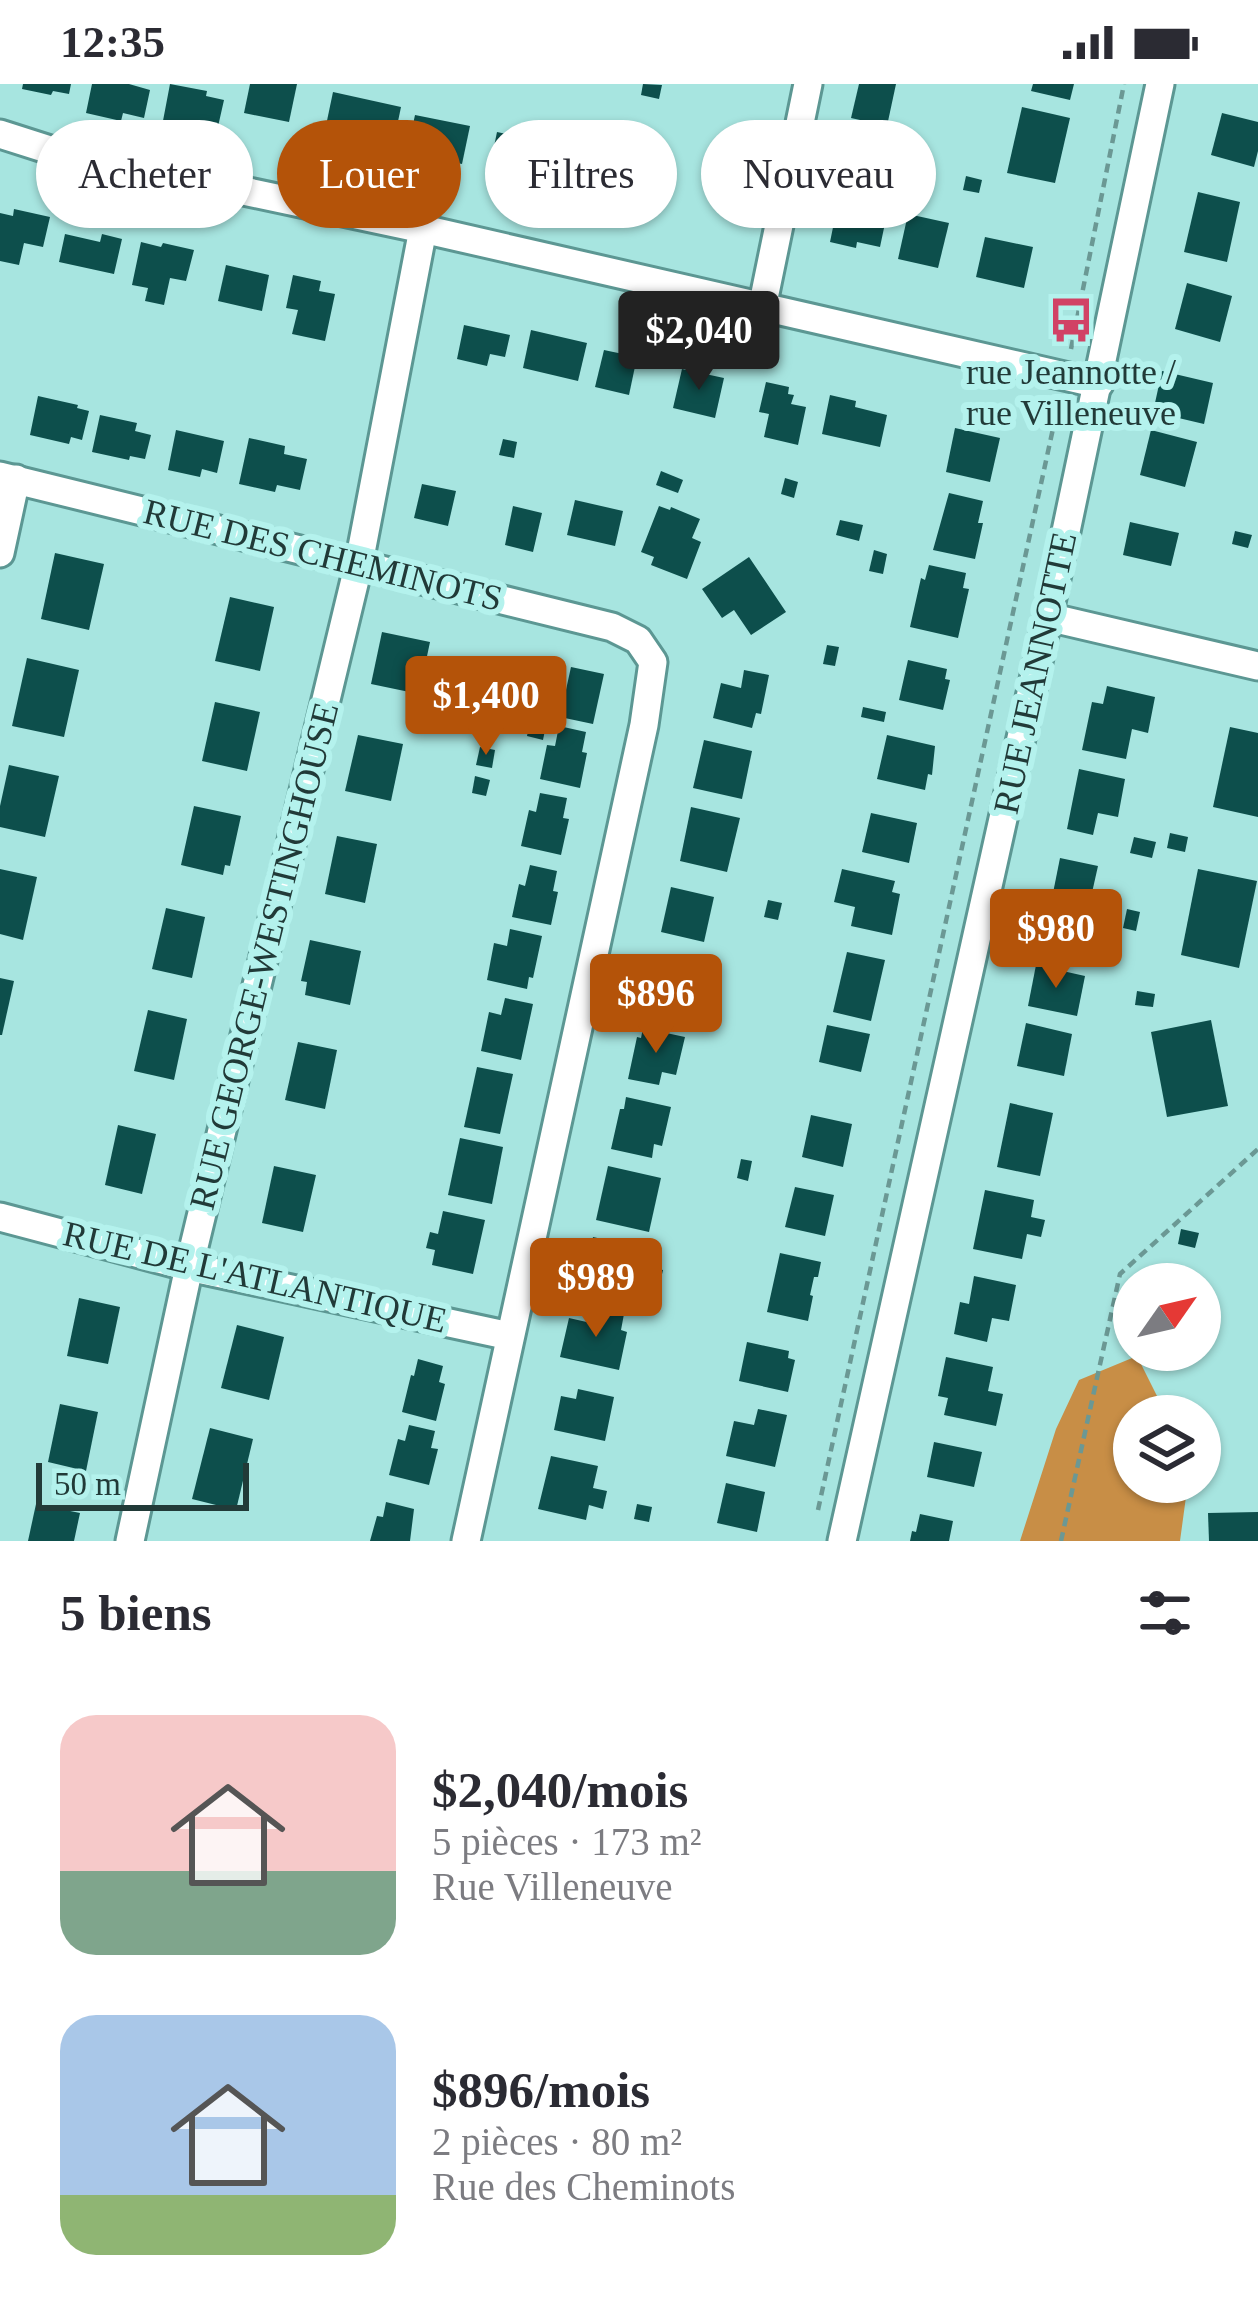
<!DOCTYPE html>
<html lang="fr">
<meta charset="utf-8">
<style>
body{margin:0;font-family:"Times New Roman",serif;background:#f2f2f3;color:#2b2b33;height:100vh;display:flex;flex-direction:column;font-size:45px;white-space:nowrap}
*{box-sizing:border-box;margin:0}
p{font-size:39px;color:#7c7c81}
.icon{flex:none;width:66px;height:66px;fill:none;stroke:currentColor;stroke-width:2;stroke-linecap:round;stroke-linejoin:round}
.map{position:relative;height:1457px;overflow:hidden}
.drawer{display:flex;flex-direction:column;background:#fff;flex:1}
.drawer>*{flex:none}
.hud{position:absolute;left:36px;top:36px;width:1188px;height:108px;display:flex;gap:24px}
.needle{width:78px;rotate:56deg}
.fabs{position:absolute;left:1113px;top:1179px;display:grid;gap:24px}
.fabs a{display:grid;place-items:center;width:108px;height:108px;border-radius:50%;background:#fff;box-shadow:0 3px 9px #0004;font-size:60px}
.scale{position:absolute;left:36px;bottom:30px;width:213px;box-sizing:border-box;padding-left:12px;border:6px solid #213a38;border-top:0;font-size:33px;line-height:42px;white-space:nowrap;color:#213a38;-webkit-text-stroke:9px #b4f2ed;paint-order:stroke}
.price{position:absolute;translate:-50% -102px;padding:0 27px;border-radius:12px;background:#b45309;color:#fff;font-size:39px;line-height:78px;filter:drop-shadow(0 3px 6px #0008)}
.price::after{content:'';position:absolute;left:50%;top:72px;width:36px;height:27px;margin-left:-18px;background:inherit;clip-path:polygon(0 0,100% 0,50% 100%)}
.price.on{background:#222;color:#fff}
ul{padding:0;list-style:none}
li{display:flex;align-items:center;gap:36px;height:300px;padding:0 60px}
li span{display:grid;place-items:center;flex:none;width:336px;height:240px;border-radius:36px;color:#555}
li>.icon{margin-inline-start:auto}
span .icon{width:144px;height:144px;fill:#fffc;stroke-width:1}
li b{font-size:51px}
h2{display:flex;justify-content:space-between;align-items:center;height:144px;padding:0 60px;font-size:51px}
.tag{padding:0 42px;border-radius:54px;background:#fff;box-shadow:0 3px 9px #0004;font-size:42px;line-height:108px}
.tag.on{background:#b45309;color:#fff}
.status{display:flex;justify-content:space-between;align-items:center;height:84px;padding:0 60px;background:#fff;direction:ltr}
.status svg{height:33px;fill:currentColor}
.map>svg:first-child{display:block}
.forest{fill:#c88e46}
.building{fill:#0d4f4c}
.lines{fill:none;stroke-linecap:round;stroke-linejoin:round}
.street-casing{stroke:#5c9793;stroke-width:33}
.path{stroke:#6b9894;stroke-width:4.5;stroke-dasharray:9 6;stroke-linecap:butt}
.street{stroke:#fff;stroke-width:27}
.labels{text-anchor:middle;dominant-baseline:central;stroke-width:12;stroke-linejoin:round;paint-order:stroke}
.poi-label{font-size:36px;fill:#213a38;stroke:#b4f2ed}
.street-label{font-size:36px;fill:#213a38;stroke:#b4f2ed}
</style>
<div class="status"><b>12:35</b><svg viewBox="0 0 49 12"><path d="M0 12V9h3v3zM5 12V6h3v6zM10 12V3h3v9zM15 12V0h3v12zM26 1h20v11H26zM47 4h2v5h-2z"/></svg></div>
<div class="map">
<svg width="1258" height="1457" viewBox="0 0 1258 1457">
<rect width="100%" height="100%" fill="#a7e5e0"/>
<polygon class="forest" points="1137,1272 1167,1332 1134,1332 1134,1398 1188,1398 1180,1457 1020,1457 1056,1345 1079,1296"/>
<g class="building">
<polygon points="23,0 71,0 69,10 53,7 51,11 22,5"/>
<polygon points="92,0 129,0 150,6 144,34 123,29 121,37 86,29"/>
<polygon points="170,0 207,7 206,12 224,16 217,47 199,43 198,49 162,42"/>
<polygon points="250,0 297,0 289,38 244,29"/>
<polygon points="643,0 662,1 659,15 641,11"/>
<polygon points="859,0 896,0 887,42 851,34"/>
<polygon points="1033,0 1074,0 1070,16 1031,7"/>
<polygon points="333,8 401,23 392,66 324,51"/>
<polygon points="1022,23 1070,34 1055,99 1007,89"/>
<polygon points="1222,29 1258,38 1258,67 1254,83 1211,71"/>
<polygon points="415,31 470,42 462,80 407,68"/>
<polygon points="497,48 549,59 541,98 489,87"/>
<polygon points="579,63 652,78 643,118 570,103"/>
<polygon points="966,92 982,96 979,109 963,106"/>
<polygon points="1198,108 1240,118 1227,178 1184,168"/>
<polygon points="839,114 888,125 880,163 857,158 856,164 830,158"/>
<polygon points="14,125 50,133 43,163 24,159 19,181 0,177 0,129 13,132"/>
<polygon points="908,130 949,139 938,184 898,175"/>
<polygon points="65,150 100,158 102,150 122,155 114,190 59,178"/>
<polygon points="985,153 1033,163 1024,204 976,193"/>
<polygon points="141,158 161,163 163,159 194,166 186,197 170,194 164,221 145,217 148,204 132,201"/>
<polygon points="226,181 269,191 262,227 218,217"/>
<polygon points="293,191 321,197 319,207 335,210 325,257 292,250 298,226 286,224"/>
<polygon points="1187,199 1232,212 1220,258 1175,245"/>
<polygon points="464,241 510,251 505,273 490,270 487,282 457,275"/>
<polygon points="531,246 587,259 578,297 523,284"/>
<polygon points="604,266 637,273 629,311 595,303"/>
<polygon points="682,285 724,294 715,334 673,324"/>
<polygon points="1162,287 1213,299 1204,340 1153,328"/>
<polygon points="766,298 789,303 788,310 794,311 791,320 806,323 798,361 764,353 769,330 759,328"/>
<polygon points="830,311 856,317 855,323 887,331 880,363 822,350"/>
<polygon points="38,312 78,321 77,324 89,327 82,356 71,353 69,360 30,351"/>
<polygon points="100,331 137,339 135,347 151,351 145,375 130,372 129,376 92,368"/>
<polygon points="955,344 1000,354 990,398 946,388"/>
<polygon points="176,346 224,357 217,389 202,385 200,393 168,386"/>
<polygon points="1151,346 1197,358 1185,403 1140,391"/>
<polygon points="249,354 285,362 284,370 307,375 300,406 277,401 275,408 239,400"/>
<polygon points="503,355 517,358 514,374 499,371"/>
<polygon points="661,387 683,396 678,409 656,401"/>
<polygon points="785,394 798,398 794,414 781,410"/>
<polygon points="422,400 456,407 448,442 414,434"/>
<polygon points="949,409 983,417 978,439 983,439 975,475 933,466"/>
<polygon points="575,416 623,427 615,462 567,451"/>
<polygon points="513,422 542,429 533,468 505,461"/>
<polygon points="659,422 670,426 671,423 700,435 692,454 701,458 687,495 651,481 654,473 641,468"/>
<polygon points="840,436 863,441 859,457 836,451"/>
<polygon points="1130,438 1179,449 1171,482 1123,471"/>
<polygon points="1235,447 1252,451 1248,464 1232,460"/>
<polygon points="874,466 887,470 883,490 869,487"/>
<polygon points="55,469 104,480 89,546 41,535"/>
<polygon points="749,473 786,528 751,551 734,526 722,534 702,505"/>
<polygon points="929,481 966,489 963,504 969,505 958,554 910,543 921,494 925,496"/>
<polygon points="230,513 274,523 260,587 215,577"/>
<polygon points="382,548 430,558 419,610 371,600"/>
<polygon points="827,561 839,563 835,582 823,580"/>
<polygon points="27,574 79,586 64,653 12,642"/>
<polygon points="908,576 947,585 945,595 950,596 943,626 899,616"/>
<polygon points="571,583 604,590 593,640 560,633"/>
<polygon points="744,586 769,591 761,630 756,629 752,644 713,634 721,599 741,604"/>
<polygon points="496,597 508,600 504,620 491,617"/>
<polygon points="1107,602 1155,613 1148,649 1132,645 1126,675 1082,666 1092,618 1103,620"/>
<polygon points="215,618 260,628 247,687 202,677"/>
<polygon points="863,623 886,628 884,638 861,633"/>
<polygon points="530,638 546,641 543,656 527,652"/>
<polygon points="559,642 586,648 582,668 587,669 580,704 540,695 547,661 555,662"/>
<polygon points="1230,643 1258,649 1258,733 1213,723"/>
<polygon points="358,651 403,660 391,717 345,707"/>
<polygon points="887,651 935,662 932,691 928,690 925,706 877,695"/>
<polygon points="704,656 752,667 742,715 693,704"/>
<polygon points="480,663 495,666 492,684 476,681"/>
<polygon points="9,681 59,692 45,753 0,743 0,722"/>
<polygon points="1079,685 1125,695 1118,733 1098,729 1093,751 1067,745"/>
<polygon points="475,692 490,696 486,712 472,709"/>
<polygon points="540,709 567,714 563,734 569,735 561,771 521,762 529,726 536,728"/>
<polygon points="194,722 241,732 230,782 225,781 223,791 181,781"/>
<polygon points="691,723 740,734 727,788 680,777"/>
<polygon points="871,729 917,739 909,779 862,768"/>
<polygon points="1170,749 1188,753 1185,768 1167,764"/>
<polygon points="337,752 377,760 365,819 325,810"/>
<polygon points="1134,753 1156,758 1152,774 1130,769"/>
<polygon points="1060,774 1098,782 1089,822 1052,814"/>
<polygon points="530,781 557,787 553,807 558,808 551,841 512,833 519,800 525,802"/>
<polygon points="0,785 37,793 23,856 0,850"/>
<polygon points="842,785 895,797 892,808 900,810 892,851 851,842 855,823 834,818"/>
<polygon points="1198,785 1257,797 1239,884 1181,871"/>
<polygon points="671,803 714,813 704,858 661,848"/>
<polygon points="768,816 782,819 778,836 764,833"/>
<polygon points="166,824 205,833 192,894 152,885"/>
<polygon points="1127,825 1140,828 1136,847 1123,844"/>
<polygon points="510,845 542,852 533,894 529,893 527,905 487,896 494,859 507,862"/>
<polygon points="310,856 361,867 350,921 305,911 307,898 301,897"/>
<polygon points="847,868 885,876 871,937 833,928"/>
<polygon points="658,875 705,885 693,939 646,928"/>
<polygon points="1036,881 1085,892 1077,932 1028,922"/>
<polygon points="0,894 14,897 2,951 0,951"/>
<polygon points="1137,907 1155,910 1153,923 1135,921"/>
<polygon points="505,914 533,920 521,976 481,967 489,928 501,931"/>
<polygon points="148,926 187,935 174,996 134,987"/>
<polygon points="1211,936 1228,1022 1167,1033 1151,948"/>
<polygon points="1026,939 1072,950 1064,992 1017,982"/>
<polygon points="827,941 870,950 861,988 819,978"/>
<polygon points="643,944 685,953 676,991 662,988 659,1001 628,995 637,953 641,954"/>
<polygon points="298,958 337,966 325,1025 285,1016"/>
<polygon points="477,983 513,990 500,1050 464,1043"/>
<polygon points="626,1013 671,1023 662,1062 654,1060 652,1074 611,1065 620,1025 624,1025"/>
<polygon points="1010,1019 1053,1029 1040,1092 997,1083"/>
<polygon points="811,1031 852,1040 843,1083 802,1073"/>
<polygon points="118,1041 156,1050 142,1110 105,1101"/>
<polygon points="460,1054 503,1063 492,1120 448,1111"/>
<polygon points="741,1075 752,1077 748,1097 737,1094"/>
<polygon points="274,1082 316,1091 303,1148 262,1139"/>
<polygon points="608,1082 661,1094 649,1148 596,1136"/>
<polygon points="795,1103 834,1111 825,1152 785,1143"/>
<polygon points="985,1106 1034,1116 1031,1133 1045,1136 1041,1153 1027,1150 1022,1175 973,1165"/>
<polygon points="443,1127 485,1136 473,1190 432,1181 435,1166 426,1164 430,1148 438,1150"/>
<polygon points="1181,1145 1199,1149 1195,1164 1178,1160"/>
<polygon points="593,1153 646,1165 642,1181 663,1186 659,1203 639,1198 634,1222 581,1210"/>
<polygon points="780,1169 821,1178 818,1193 814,1193 810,1211 813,1212 808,1237 767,1228"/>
<polygon points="974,1192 1016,1201 1009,1237 992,1234 987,1258 954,1250 960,1218 969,1220"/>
<polygon points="79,1214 120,1223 108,1280 67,1272"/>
<polygon points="594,1223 624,1230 621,1246 627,1248 619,1286 560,1273 569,1234 591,1239"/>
<polygon points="237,1241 284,1253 269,1316 221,1304"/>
<polygon points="747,1258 789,1267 788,1274 795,1276 788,1308 739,1297"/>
<polygon points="946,1273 993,1283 988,1307 1003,1310 996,1342 944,1331 948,1314 938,1312"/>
<polygon points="418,1275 443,1282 439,1298 445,1300 436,1337 402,1328 411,1291 414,1292"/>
<polygon points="578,1305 614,1313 605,1357 554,1346 561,1312 576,1315"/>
<polygon points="60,1320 98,1328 86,1387 48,1378"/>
<polygon points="758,1325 787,1331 775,1383 726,1372 734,1337 754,1341"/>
<polygon points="409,1341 435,1347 431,1364 438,1365 429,1401 389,1391 398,1355 405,1357"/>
<polygon points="210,1344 253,1355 236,1426 192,1415"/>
<polygon points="934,1358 982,1368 974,1403 927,1393"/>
<polygon points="551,1372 598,1382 593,1404 607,1407 603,1425 589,1421 586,1436 538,1425"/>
<polygon points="726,1399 765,1408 757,1448 717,1439"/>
<polygon points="386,1418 414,1425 410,1457 370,1457 377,1432 383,1433"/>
<polygon points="36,1420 80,1429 74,1457 28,1457"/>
<polygon points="637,1420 652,1423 649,1438 634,1435"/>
<polygon points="1258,1428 1258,1457 1209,1457 1208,1429"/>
<polygon points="920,1430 953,1437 949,1457 910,1457 912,1447 916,1448"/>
</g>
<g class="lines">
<g class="street-casing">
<g id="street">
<polyline points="0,50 50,66 423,145 1099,300"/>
<polyline points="762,224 808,0"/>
<polyline points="0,392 612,543 638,556 653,578 644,641 466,1457"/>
<polyline points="0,469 16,395"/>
<polyline points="1048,533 1258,582"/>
<polyline points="0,1133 189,1183 510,1252"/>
<polyline points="130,1457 189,1183 359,479 423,145"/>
<polyline points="842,1457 1048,533 1160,0"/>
</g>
</g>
<g class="path">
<polyline points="1071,265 1124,0"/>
<polyline points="818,1426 1059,317"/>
<polyline points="1061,1457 1120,1190 1258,1065"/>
</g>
<use href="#street" class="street"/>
</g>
<defs>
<g id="bus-bare" transform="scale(3.6)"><path d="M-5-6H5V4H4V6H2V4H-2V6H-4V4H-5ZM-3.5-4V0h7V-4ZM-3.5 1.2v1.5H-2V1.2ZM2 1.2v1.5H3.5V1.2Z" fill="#d14265" stroke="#b4f2ed" stroke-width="2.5" paint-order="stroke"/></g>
</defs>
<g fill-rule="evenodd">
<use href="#bus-bare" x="1071" y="236"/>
</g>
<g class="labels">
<g class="poi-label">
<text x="1071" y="288">rue Jeannotte /<tspan x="1071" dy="41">rue Villeneuve</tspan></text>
</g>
<g class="street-label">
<text transform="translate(323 471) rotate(14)">RUE DES CHEMINOTS</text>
<text transform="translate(1035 589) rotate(-78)">RUE JEANNOTTE</text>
<text transform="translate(264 872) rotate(-76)">RUE GEORGE-WESTINGHOUSE</text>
<text transform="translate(255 1193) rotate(13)">RUE DE L'ATLANTIQUE</text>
</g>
</g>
</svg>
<div class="fabs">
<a><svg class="needle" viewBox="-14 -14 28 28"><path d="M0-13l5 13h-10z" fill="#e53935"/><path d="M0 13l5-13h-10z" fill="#7c7c81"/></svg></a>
<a><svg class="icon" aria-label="layers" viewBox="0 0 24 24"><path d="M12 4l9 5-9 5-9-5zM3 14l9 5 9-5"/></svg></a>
</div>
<div class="scale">50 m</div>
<b class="price on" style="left:699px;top:309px">$2,040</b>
<b class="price" style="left:486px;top:674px">$1,400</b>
<b class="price" style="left:1056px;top:907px">$980</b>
<b class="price" style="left:656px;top:972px">$896</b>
<b class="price" style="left:596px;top:1256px">$989</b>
<div class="hud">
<a class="tag">Acheter</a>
<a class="tag on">Louer</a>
<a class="tag">Filtres</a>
<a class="tag">Nouveau</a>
</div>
</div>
<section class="drawer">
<h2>5 biens<svg class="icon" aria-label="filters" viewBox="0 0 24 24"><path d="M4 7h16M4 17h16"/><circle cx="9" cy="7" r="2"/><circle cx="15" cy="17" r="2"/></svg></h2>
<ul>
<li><span style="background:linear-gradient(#f6c9c9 65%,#7fa58c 0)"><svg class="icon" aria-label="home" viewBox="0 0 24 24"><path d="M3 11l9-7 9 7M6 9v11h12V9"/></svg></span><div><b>$2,040/mois</b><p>5 pièces · 173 m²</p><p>Rue Villeneuve</p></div></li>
<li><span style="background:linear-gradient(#a9c7e8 75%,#8fb573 0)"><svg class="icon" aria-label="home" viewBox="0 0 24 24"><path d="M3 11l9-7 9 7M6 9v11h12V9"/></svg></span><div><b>$896/mois</b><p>2 pièces · 80 m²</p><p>Rue des Cheminots</p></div></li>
</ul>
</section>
